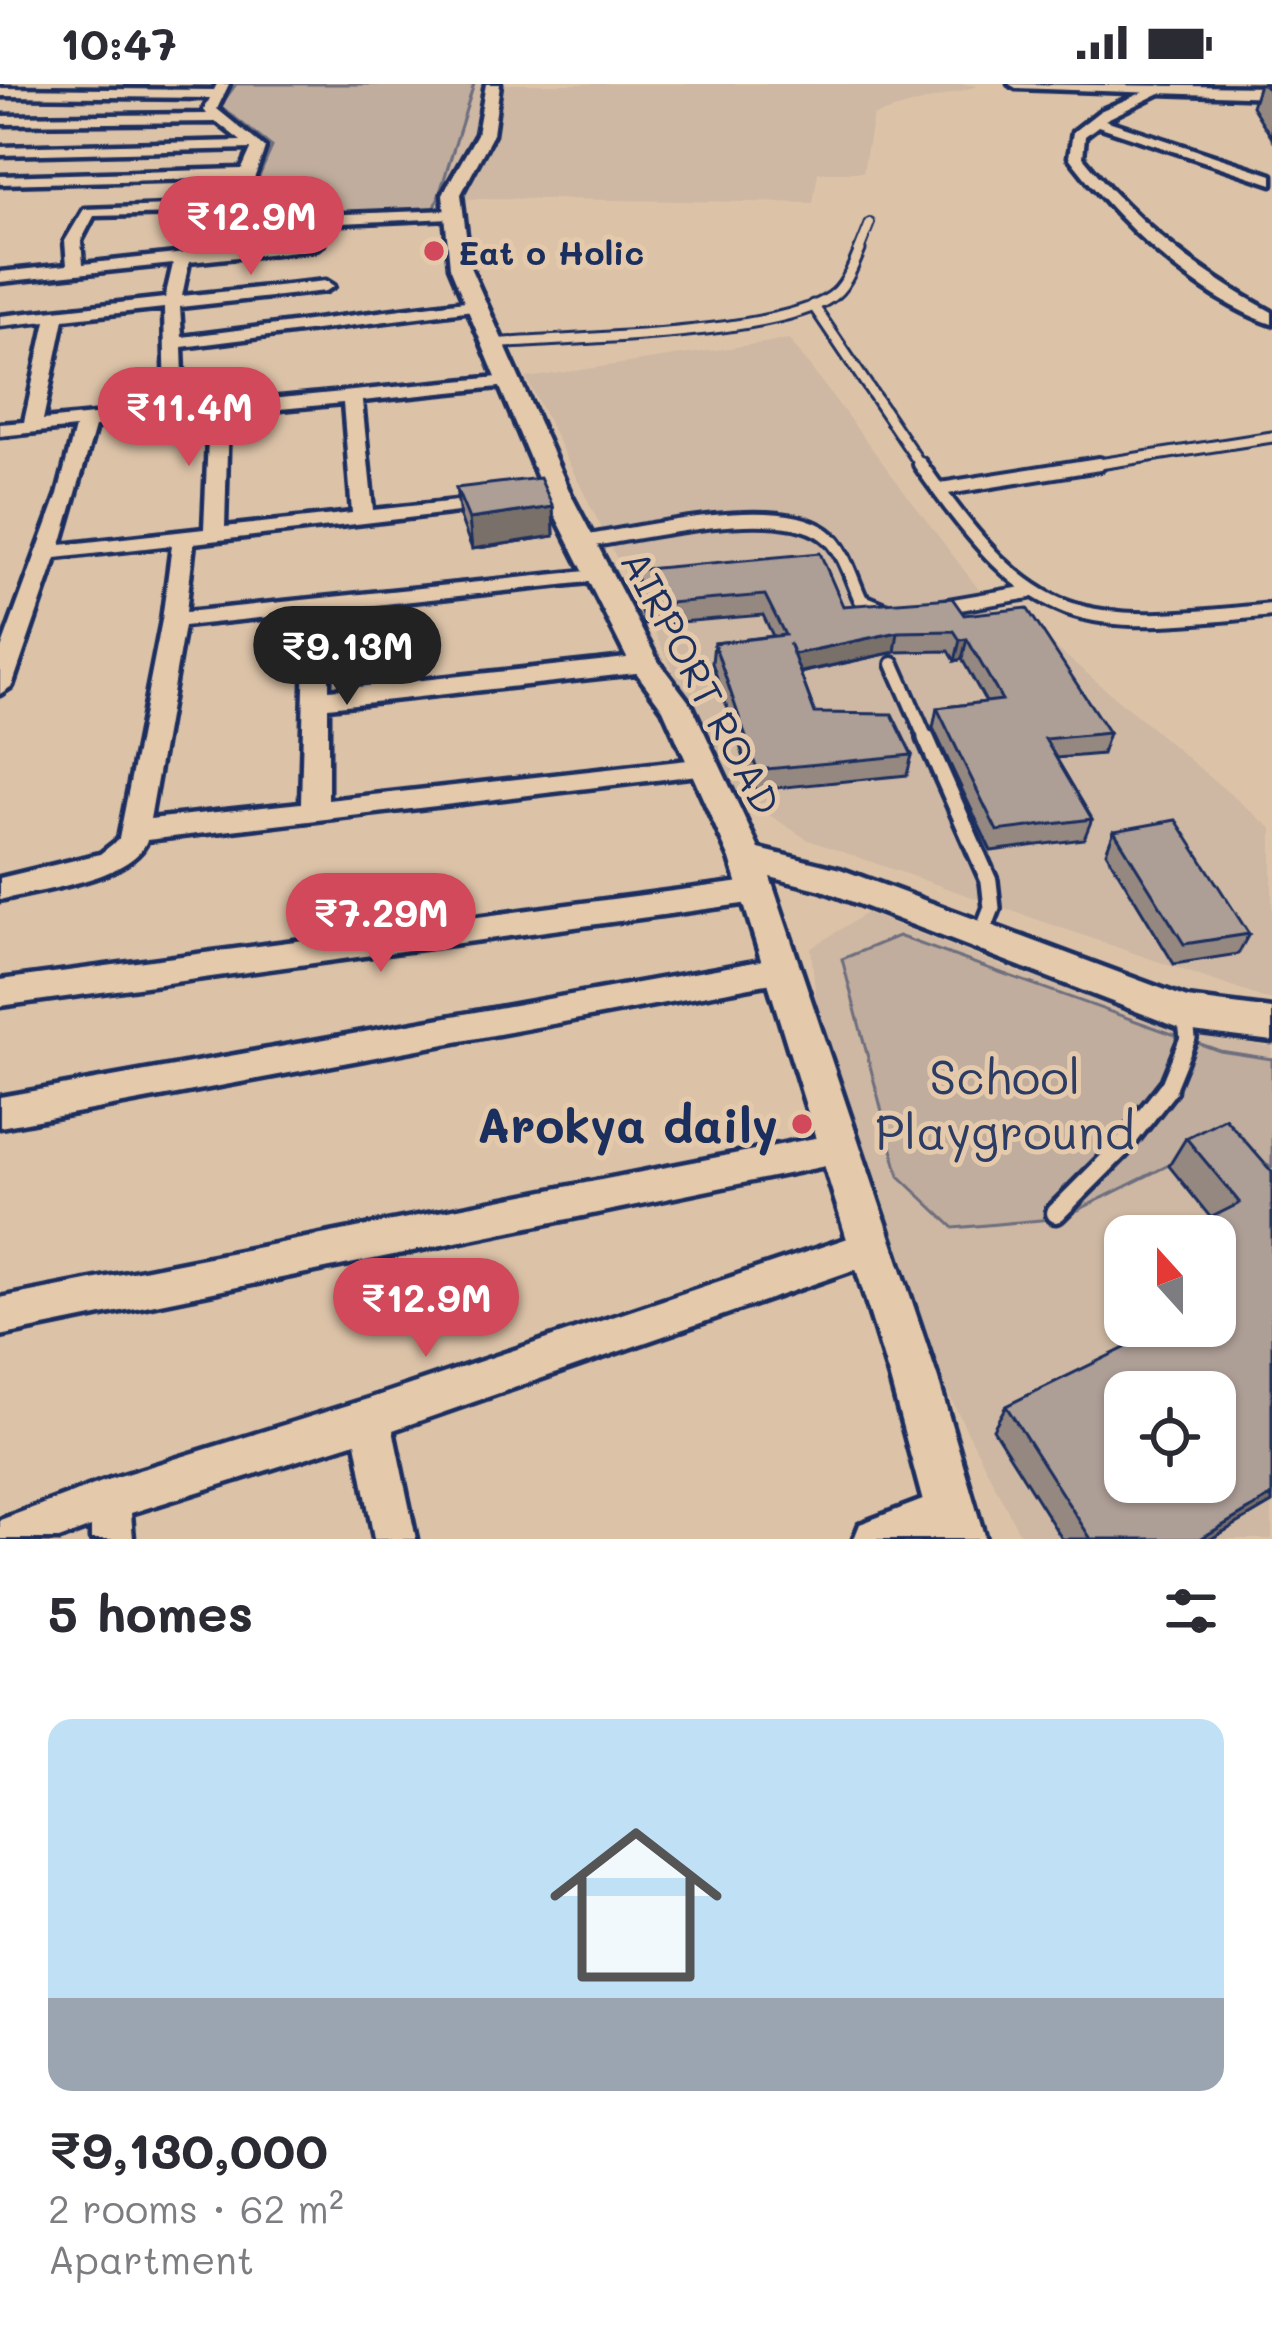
<!DOCTYPE html>
<meta charset="utf-8">
<style>
body{margin:0;font-family:Mali,sans-serif;background:#f2f2f3;color:#2b2b33;height:100vh;display:flex;flex-direction:column;font-size:45px;white-space:nowrap}
*{box-sizing:border-box;margin:0}
p{font-size:39px;color:#7c7c81}
.icon{flex:none;width:66px;height:66px;fill:none;stroke:currentColor;stroke-width:2;stroke-linecap:round;stroke-linejoin:round}
.map{position:relative;height:1455px;overflow:hidden}
.sheet{display:flex;flex-direction:column;background:#fff;flex:1}
.sheet>*{flex:none}
.needle{width:78px;rotate:339deg}
.buttons{position:absolute;left:1104px;top:1131px;display:grid;gap:24px}
.buttons a{display:grid;place-items:center;width:132px;height:132px;border-radius:24px;background:#fff;box-shadow:0 3px 9px #0004;font-size:60px}
.price{position:absolute;translate:-50% -102px;padding:0 27px;border-radius:42px;background:#d1495b;color:#fff;font-size:39px;line-height:78px;filter:drop-shadow(0 3px 6px #0008)}
.price::after{content:'';position:absolute;left:50%;top:72px;width:36px;height:27px;margin-left:-18px;background:inherit;clip-path:polygon(0 0,100% 0,50% 100%)}
.price.active{background:#222;color:#fff}
ul{padding:0;list-style:none}
li{display:grid;align-content:center;gap:24px;height:636px;padding:0 48px}
li span{display:grid;place-items:center;height:372px;border-radius:24px;color:#555}
li>.icon{margin-inline-start:auto}
span .icon{width:216px;height:216px;fill:#fffc;stroke-width:1}
li b{font-size:51px}
h2{display:flex;justify-content:space-between;align-items:center;height:144px;padding:0 48px;font-size:51px}
.status{display:flex;justify-content:space-between;align-items:center;height:84px;padding:0 60px;background:#fff;direction:ltr}
.status svg{height:33px;fill:currentColor}
.map>svg:first-child{display:block}
.built{fill:#ceb8a3;fill-rule:evenodd}
.green{fill:#c0ad9d;stroke:#6e6e7e;stroke-width:3}
.lines{fill:none;stroke-linecap:round;stroke-linejoin:round}
.service-far4-casing{stroke:#1b2f5e;stroke-width:12}
.service-far3-casing{stroke:#1b2f5e;stroke-width:15}
.service-far2-casing{stroke:#1b2f5e;stroke-width:20}
.service-far1-casing{stroke:#1b2f5e;stroke-width:24}
.service-casing{stroke:#1b2f5e;stroke-width:27}
.minor-casing{stroke:#1b2f5e;stroke-width:9}
.tertiary-casing{stroke:#1b2f5e;stroke-width:9}
.service-far4{stroke:#e4c9ab;stroke-width:8}
.service-far3{stroke:#e4c9ab;stroke-width:9}
.service-far2{stroke:#e4c9ab;stroke-width:12}
.service-far1{stroke:#e4c9ab;stroke-width:15}
.service{stroke:#e4c9ab;stroke-width:18}
.minor{fill:#e4c9ab;fill-rule:evenodd}
.tertiary{fill:#e4c9ab;fill-rule:evenodd}
.wall{fill:#958881;stroke:#1b2f5e;stroke-width:3}
.shaded-wall{fill:#796f69;stroke:#1b2f5e;stroke-width:3}
.building{fill:#ad9e96;stroke:#1b2f5e;stroke-width:3;fill-rule:evenodd}
.poi-dot{fill:#d1495b;stroke:#e4c9ab;stroke-width:4.5}
.labels{text-anchor:middle;dominant-baseline:central;stroke-width:10;stroke-linejoin:round;paint-order:stroke}
.far-poi-label{font-size:33px;font-weight:bold;fill:#1b2f5e;stroke:#e4c9ab;text-anchor:start}
.street-label{font-size:39px;fill:#1b2f5e;stroke:#e4c9ab}
.near-park-label{font-size:48px;fill:#2c3c64;stroke:#e4c9ab}
.near-poi-label{font-size:48px;font-weight:bold;fill:#1b2f5e;stroke:#e4c9ab;text-anchor:end}
</style>
<div class="status"><b>10:47</b><svg viewBox="0 0 49 12"><path d="M0 12V9h3v3zM5 12V6h3v6zM10 12V3h3v9zM15 12V0h3v12zM26 1h20v11H26zM47 4h2v5h-2z"/></svg></div>
<div class="map">
<svg width="1272" height="1455" viewBox="0 0 1272 1455">
<rect width="100%" height="100%" fill="#dcc3a8"/>
<filter id="ink" filterUnits="userSpaceOnUse"><feTurbulence type="fractalNoise" baseFrequency=".00833" numOctaves="2"/><feDisplacementMap in="SourceGraphic" scale="24" xChannelSelector="R" yChannelSelector="G"/><feConvolveMatrix kernelMatrix="1 2 1 2 8 2 1 2 1" color-interpolation-filters="sRGB"/></filter>
<g filter="url(#ink)">
<g class="built">
<polygon points="233,0 966,0 978,2 873,32 863,88 818,88 813,119 482,114 238,136 267,64 217,22"/>
<polygon points="789,255 1005,540 1034,545 1272,745 1272,917 808,756 735,709 526,294"/>
<path d="M 866,829 L 1023,890 L 1220,955 L 1272,963 L 1272,1455 L 1022,1455 L 927,1268 L 816,918 L 811,864 ZM 1125,1152 L 1215,1152 L 1215,1242 L 1125,1242 ZM 1125,1308 L 1215,1308 L 1215,1398 L 1125,1398 Z"/>
</g>
<g class="green">
<polygon points="236,0 474,0 435,124 240,136 272,63 220,22"/>
<polygon points="898,852 1220,967 1272,975 1272,1083 1207,1062 1062,1134 954,1144 899,1092 842,875"/>
</g>
<g class="lines">
<g class="service-far4-casing">
<polyline id="service-far4" points="858,169 870,139"/>
</g>
<g class="service-far3-casing">
<g id="service-far3">
<polyline points="813,221 922,383"/>
<path d="M 492,260 C 567,254 775,252 831,213 C 846,203 853,182 860,166"/>
<polyline points="1080,383 1272,353"/>
</g>
</g>
<g class="service-far2-casing">
<g id="service-far2">
<path d="M 920,380 C 1037,548 1078,546 1272,526"/>
<polyline points="941,405 1099,380"/>
<path d="M 581,458 C 639,450 775,415 824,450 C 844,464 851,495 861,516 L 885,526"/>
<polyline points="942,523 1029,508"/>
<polyline points="893,580 927,657"/>
</g>
</g>
<g class="service-far1-casing">
<g id="service-far1">
<polyline points="926,654 989,797 992,824 981,852"/>
<polyline points="1166,1008 1188,954 1185,930"/>
</g>
</g>
<g class="service-casing">
<polyline id="service" points="1056,1129 1120,1065 1167,1005"/>
</g>
<g class="minor-casing">
<g id="minor">
<path d="M 217,0 L 229,0 L 217,25 L 265,64 L 240,134 L 451,126 L 458,130 L 451,134 L 232,144 L 224,139 L 225,129 L 94,132 L 81,157 L 83,180 L 315,155 L 323,160 L 315,165 L 189,178 L 182,212 L 326,197 L 334,202 L 326,207 L 180,223 L 182,253 L 473,216 L 481,221 L 473,226 L 182,263 L 184,323 L 219,315 L 227,319 L 509,292 L 518,297 L 509,302 L 362,317 L 373,426 L 494,413 L 501,415 L 501,423 L 194,459 L 186,528 L 606,485 L 609,490 L 598,497 L 329,526 L 329,606 L 645,572 L 657,580 L 645,588 L 328,623 L 328,716 L 706,674 L 715,677 L 719,683 L 715,689 L 147,756 C 132,796 39,806 0,816 L 0,794 L 100,770 L 119,755 L 162,536 L 172,461 L 56,474 L 12,602 L 0,610 L 0,568 L 58,410 L 75,344 L 0,352 L 0,340 L 24,338 L 46,237 L 0,242 L 0,232 L 165,214 L 173,180 L 0,198 L 0,188 L 67,181 L 65,157 L 84,125 L 227,120 L 239,94 L 0,100 L 0,92 L 242,85 L 251,65 L 0,71 L 0,63 L 241,57 L 217,38 L 0,40 L 0,32 L 207,30 L 204,26 L 210,14 L 0,12 L 0,4 L 214,6 ZM 164,224 L 166,324 L 43,336 L 64,235 ZM 343,319 L 352,429 L 225,443 L 228,330 ZM 209,332 L 204,445 L 61,461 L 95,343 ZM 306,529 L 301,719 L 150,735 L 184,542 Z"/>
<path d="M 1160,1 L 1170,4 L 1105,36 L 1272,91 L 1272,100 L 1098,42 L 1085,52 L 1083,73 C 1135,138 1198,188 1272,228 L 1272,240 C 1196,214 1117,137 1069,73 L 1073,48 L 1100,27 Z"/>
<polygon points="757,796 767,799 771,807 767,815 757,818 0,922 0,896"/>
<polygon points="783,873 794,876 798,885 794,894 783,897 0,1043 0,1013"/>
<polygon points="840,1049 852,1053 857,1064 852,1075 840,1079 0,1252 0,1214"/>
<polygon points="872,1146 885,1151 890,1163 885,1175 393,1346 416,1455 374,1455 356,1358 131,1429 133,1455 91,1455 91,1443 59,1455 0,1455 0,1436 110,1395 371,1314"/>
<polygon points="949,1406 964,1412 970,1427 964,1442 930,1455 854,1455 860,1440"/>
</g>
</g>
<g class="tertiary-casing">
<g id="tertiary">
<polygon points="486,0 500,0 493,50 461,110 470,183 571,411 658,577 692,622 759,765 840,785 1187,914 1272,925 1272,957 1185,946 822,806 770,793 938,1295 985,1455 933,1455 890,1295 730,775 663,625 630,580 545,411 450,183 443,110 477,50"/>
<polygon points="1009,0 1272,3 1272,13 1016,4"/>
</g>
</g>
<use href="#service-far4" class="service-far4"/>
<use href="#service-far3" class="service-far3"/>
<use href="#service-far2" class="service-far2"/>
<use href="#service-far1" class="service-far1"/>
<use href="#service" class="service"/>
<use href="#minor" class="minor"/>
<use href="#tertiary" class="tertiary"/>
</g>
<g class="wall">
<polygon points="1259,0 1272,0 1272,54 1252,22"/>
<polygon points="456,404 553,423 554,452 472,465 460,433"/>
<polygon points="634,486 843,522 964,531 1109,649 1102,670 1056,674 1092,735 1084,755 991,767 933,644 937,624 986,618 962,575 955,577 949,567 895,568 800,589 815,629 912,671 907,691 755,706 712,579 714,559 773,552 763,531 645,541 634,507"/>
<polygon points="1114,747 1249,850 1238,870 1174,880 1106,768"/>
<polygon points="1186,1054 1272,1088 1272,1419 1211,1455 1062,1455 993,1345 1006,1322 1148,1253 1141,1242 1215,1242 1211,1134 1169,1082"/>
<polygon points="1125,1180 1125,1219 1113,1200"/>
</g>
<g class="shaded-wall">
<polygon points="553,423 554,452 472,465 469,435"/>
<polygon points="898,548 895,568 792,590 794,570"/>
<polygon points="967,555 962,575 955,577 960,556"/>
<polygon points="1272,1412 1272,1419 1211,1455 1200,1455"/>
</g>
<g class="building">
<polygon points="1264,0 1272,0 1272,12"/>
<polygon points="540,394 553,423 469,435 456,404"/>
<polygon points="820,469 843,522 952,514 964,531 1027,524 1109,649 1045,655 1092,735 997,747 937,624 1002,616 967,555 960,556 954,547 898,548 794,570 789,559 815,629 892,630 912,671 757,686 714,559 785,551 765,511 645,521 634,486"/>
<polygon points="1176,736 1249,850 1184,860 1114,747"/>
<path d="M 1225,1034 L 1272,1088 L 1272,1412 L 1200,1455 L 1091,1455 L 1006,1322 L 1170,1242 L 1215,1242 L 1215,1152 L 1174,1152 L 1240,1119 L 1186,1054 ZM 1125,1308 L 1215,1308 L 1215,1398 L 1125,1398 Z"/>
</g>
</g>
<g class="poi-dot">
<circle cx="434" cy="167" r="12"/>
<circle cx="802" cy="1040" r="12"/>
</g>
<g class="labels">
<g class="far-poi-label">
<text x="458" y="167">Eat o Holic</text>
</g>
<g class="street-label">
<text transform="translate(702 598) rotate(62)">AIRPORT ROAD</text>
</g>
<g class="near-park-label">
<text x="1005" y="992">School<tspan x="1005" dy="55">Playground</tspan></text>
</g>
<g class="near-poi-label">
<text x="778" y="1040">Arokya daily</text>
</g>
</g>
</svg>
<div class="buttons">
<a><svg class="needle" viewBox="-14 -14 28 28"><path d="M0-13l5 13h-10z" fill="#e53935"/><path d="M0 13l5-13h-10z" fill="#7c7c81"/></svg></a>
<a><svg class="icon" aria-label="locate" viewBox="0 0 24 24"><circle cx="12" cy="12" r="6"/><path d="M12 2v4M12 18v4M2 12h4M18 12h4"/></svg></a>
</div>
<b class="price" style="left:251px;top:194px">₹12.9M</b>
<b class="price" style="left:189px;top:385px">₹11.4M</b>
<b class="price active" style="left:347px;top:624px">₹9.13M</b>
<b class="price" style="left:381px;top:891px">₹7.29M</b>
<b class="price" style="left:426px;top:1276px">₹12.9M</b>
</div>
<section class="sheet">
<h2>5 homes<svg class="icon" aria-label="filters" viewBox="0 0 24 24"><path d="M4 7h16M4 17h16"/><circle cx="9" cy="7" r="2"/><circle cx="15" cy="17" r="2"/></svg></h2>
<ul>
<li><span style="background:linear-gradient(#bfe0f5 75%,#9aa5b1 0)"><svg class="icon" aria-label="home" viewBox="0 0 24 24"><path d="M3 11l9-7 9 7M6 9v11h12V9"/></svg></span><div><b>₹9,130,000</b><p>2 rooms · 62 m²</p><p>Apartment</p></div></li>
</ul>
</section>
